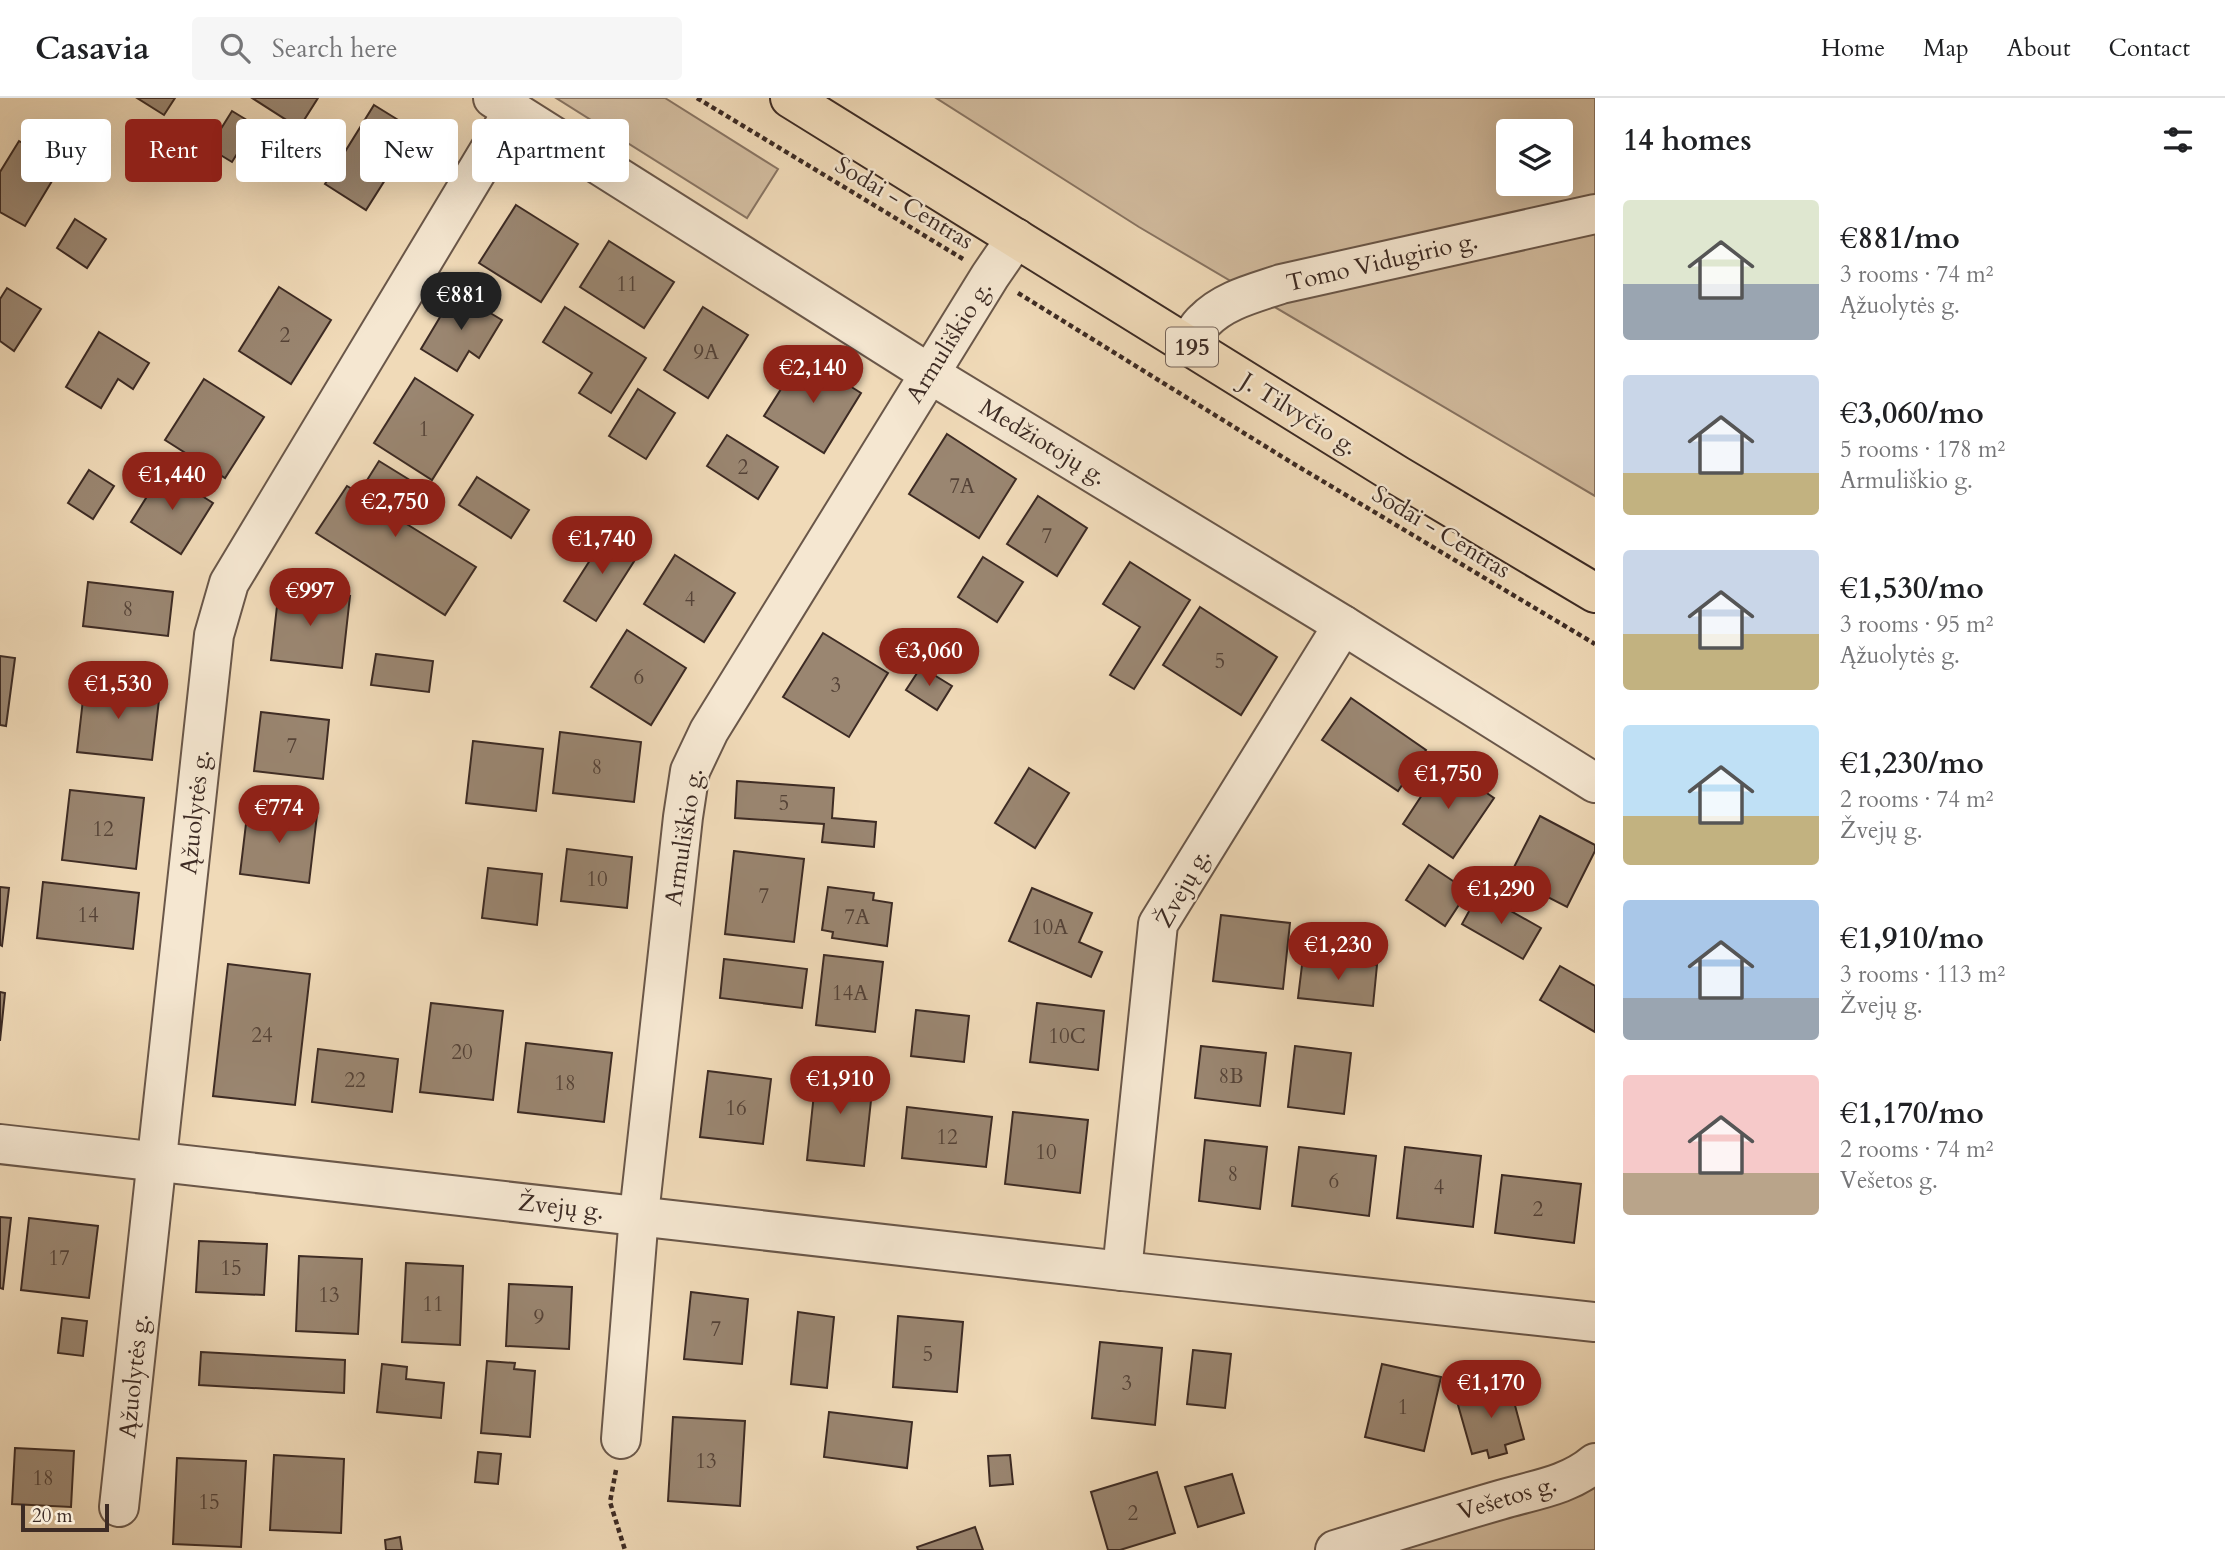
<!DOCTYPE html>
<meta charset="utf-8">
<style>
body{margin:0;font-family:Cardo,serif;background:#f6f6f6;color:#202124;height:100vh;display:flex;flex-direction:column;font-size:26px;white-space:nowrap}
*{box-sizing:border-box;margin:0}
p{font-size:23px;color:#757577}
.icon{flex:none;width:38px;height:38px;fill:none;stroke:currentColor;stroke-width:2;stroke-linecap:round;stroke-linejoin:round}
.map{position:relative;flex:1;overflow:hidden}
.side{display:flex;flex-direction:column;background:#fff;width:630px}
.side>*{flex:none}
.banner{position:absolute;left:21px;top:21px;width:665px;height:63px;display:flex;gap:14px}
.controls{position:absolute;left:1496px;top:21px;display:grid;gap:14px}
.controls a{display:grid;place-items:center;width:77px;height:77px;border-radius:7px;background:#fff;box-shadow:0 7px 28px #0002;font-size:35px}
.scale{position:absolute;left:21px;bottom:18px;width:88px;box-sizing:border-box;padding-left:7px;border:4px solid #3d2b24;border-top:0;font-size:19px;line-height:24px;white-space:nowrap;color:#3d2b24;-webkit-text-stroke:5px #f5e7d1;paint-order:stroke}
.price{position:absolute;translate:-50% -60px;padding:0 16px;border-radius:24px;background:#8f2418;color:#fff;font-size:23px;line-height:46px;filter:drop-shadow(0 2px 4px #0008)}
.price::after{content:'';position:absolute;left:50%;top:42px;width:21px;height:16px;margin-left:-10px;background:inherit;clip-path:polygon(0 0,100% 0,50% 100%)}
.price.active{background:#222;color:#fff}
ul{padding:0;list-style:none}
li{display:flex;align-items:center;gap:21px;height:175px;padding:0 28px}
li span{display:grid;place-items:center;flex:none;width:196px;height:140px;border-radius:7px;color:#555}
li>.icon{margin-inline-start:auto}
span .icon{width:84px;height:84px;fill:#fffc;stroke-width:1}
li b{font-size:30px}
h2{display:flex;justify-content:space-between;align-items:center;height:84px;padding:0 28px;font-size:30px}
.pill{padding:0 24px;border-radius:7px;background:#fff;box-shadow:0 7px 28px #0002;font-size:24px;line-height:63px}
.pill.active{background:#8f2418;color:#fff}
header{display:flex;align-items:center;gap:42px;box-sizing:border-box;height:98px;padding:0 35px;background:#fff;border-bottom:2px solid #e0e0e0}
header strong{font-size:33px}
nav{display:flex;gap:38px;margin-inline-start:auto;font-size:24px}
.search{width:490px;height:63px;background:#f6f6f6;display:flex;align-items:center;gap:18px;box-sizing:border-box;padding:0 24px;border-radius:7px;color:#757577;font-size:26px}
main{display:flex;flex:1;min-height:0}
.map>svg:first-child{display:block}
.green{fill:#d2bc9f;stroke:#887462;stroke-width:2;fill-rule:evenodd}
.building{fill:#9a8671;stroke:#3d2b24;stroke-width:2}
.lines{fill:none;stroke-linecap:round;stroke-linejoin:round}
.minor-casing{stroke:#6a5749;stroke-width:42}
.major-casing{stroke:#3d2b24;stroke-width:42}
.path{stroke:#3d2b24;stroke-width:4.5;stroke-dasharray:5 3.5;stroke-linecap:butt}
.minor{stroke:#f5e7d1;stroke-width:38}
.major{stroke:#f0dab8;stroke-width:38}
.labels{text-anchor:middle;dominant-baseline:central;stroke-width:5;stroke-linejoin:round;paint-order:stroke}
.number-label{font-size:21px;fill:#544237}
.shield{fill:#f5e7d1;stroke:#746358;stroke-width:2}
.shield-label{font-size:23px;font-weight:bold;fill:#3d2b24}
.street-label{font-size:24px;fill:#3d2b24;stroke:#f5e7d1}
</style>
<header>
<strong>Casavia</strong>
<div class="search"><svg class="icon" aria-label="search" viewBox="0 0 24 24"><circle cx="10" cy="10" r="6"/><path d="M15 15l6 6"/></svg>Search here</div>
<nav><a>Home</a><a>Map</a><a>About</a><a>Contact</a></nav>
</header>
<main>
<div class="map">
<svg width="1595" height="1452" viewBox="0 0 1595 1452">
<rect width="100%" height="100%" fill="#f0dab8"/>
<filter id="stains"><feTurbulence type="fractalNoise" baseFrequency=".00286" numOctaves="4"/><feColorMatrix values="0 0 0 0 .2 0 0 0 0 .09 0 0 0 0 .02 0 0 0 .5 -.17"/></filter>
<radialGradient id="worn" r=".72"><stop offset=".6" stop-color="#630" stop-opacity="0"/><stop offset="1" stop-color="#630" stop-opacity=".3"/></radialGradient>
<g class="green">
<polygon points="556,0 665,0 778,71 747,120"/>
<path d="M 936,0 L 1595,0 L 1595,398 L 1139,129 ZM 1508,33 L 1561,33 L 1561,86 L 1508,86 Z"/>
<polygon points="1595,1386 1595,1452 1377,1452"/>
</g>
<g class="building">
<polygon points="137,0 175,0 164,17"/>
<polygon points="252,0 318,0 299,30"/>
<polygon points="374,7 416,33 366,112 325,86"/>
<polygon points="232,13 255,27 232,64 209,50"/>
<polygon points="19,43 61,68 25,128 0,114 0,74"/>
<polygon points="516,107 578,146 541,204 479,165"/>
<polygon points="75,121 106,141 87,170 57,150"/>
<polygon points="609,143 674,184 644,230 580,189"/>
<polygon points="279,189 331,222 291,286 239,253"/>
<polygon points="7,190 41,211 14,253 0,243 0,201"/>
<polygon points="455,194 502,222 479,260 469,253 457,273 421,251"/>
<polygon points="565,209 646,260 611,315 579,295 592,275 543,244"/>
<polygon points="703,209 748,237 708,300 664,272"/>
<polygon points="99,234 149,265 133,291 118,281 101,310 66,289"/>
<polygon points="802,258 861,295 824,355 764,318"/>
<polygon points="415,280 473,317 432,382 374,345"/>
<polygon points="204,281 264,319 225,380 165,342"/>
<polygon points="638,291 675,315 646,361 609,338"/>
<polygon points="947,336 1016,381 979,440 909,396"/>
<polygon points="727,337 778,369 758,401 707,368"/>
<polygon points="379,363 426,392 405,425 476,469 445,517 316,435 347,388 359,395"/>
<polygon points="89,372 114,388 93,421 68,405"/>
<polygon points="163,373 213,405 181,456 131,424"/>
<polygon points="477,379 529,412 511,440 459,407"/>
<polygon points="1038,398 1087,430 1057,478 1007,446"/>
<polygon points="608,434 640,454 596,523 564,503"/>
<polygon points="675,457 735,495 704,544 644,506"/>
<polygon points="983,459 1023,484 997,524 958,499"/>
<polygon points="1130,464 1190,502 1134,591 1110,577 1140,529 1103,506"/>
<polygon points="88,484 173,494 168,538 83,528"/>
<polygon points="279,490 350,498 342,570 271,562"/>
<polygon points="1200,509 1277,559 1241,617 1163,567"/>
<polygon points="627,532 686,570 651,627 591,589"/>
<polygon points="823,535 888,575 849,639 783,599"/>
<polygon points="376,556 433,563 429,594 371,587"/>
<polygon points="0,558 15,560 6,628 0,627"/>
<polygon points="921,569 952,588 937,612 906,592"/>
<polygon points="85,584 160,593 152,662 77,654"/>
<polygon points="1351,600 1426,652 1398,693 1322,642"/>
<polygon points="261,614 329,622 323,681 254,673"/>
<polygon points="560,634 641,644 634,704 553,695"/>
<polygon points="473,643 543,651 536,713 466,705"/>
<polygon points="1443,665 1494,700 1453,760 1403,726"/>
<polygon points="1029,670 1069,695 1035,750 995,725"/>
<polygon points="737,683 834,690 832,720 876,724 874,749 822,744 824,726 735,720"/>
<polygon points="70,692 144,700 136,771 62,762"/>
<polygon points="248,709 317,717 309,785 240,776"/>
<polygon points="1540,718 1595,747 1595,753 1567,809 1509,779"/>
<polygon points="567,751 632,759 627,810 561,803"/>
<polygon points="734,753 804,761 794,844 725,836"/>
<polygon points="1429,767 1468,793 1445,828 1406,802"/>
<polygon points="488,770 542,776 537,827 482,820"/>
<polygon points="43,784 139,795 133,851 37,840"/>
<polygon points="0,789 9,790 2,848 0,847"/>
<polygon points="828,789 874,795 873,802 892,805 887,848 832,840 833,834 822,832"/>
<polygon points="1032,790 1092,815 1079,844 1102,854 1091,879 1009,843"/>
<polygon points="1479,795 1541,830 1523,861 1462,826"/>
<polygon points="1221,817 1290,825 1283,891 1213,883"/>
<polygon points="824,857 883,864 875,934 816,927"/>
<polygon points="1303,859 1377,867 1373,908 1298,900"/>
<polygon points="724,861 807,871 802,910 720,900"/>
<polygon points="228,866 310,876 295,1007 213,998"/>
<polygon points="1560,868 1595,888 1595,934 1540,902"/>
<polygon points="0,894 5,895 0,943"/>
<polygon points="431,905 503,913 493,1002 420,994"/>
<polygon points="1037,905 1104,913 1098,972 1030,964"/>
<polygon points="916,912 969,918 964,964 911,958"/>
<polygon points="526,945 612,955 604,1024 518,1014"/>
<polygon points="1201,948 1266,955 1260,1008 1195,1000"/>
<polygon points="1295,948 1351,955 1344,1016 1288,1009"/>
<polygon points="318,951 398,961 392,1014 312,1004"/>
<polygon points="817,967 874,974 864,1068 807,1062"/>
<polygon points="708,973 771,981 763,1046 700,1039"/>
<polygon points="907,1009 992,1019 986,1069 902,1060"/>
<polygon points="1013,1014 1088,1022 1080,1095 1005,1086"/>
<polygon points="1205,1042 1267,1049 1260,1111 1199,1103"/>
<polygon points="1299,1049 1376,1058 1369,1118 1292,1108"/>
<polygon points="1405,1049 1481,1058 1473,1129 1397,1120"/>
<polygon points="1502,1077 1581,1086 1574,1145 1495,1135"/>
<polygon points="0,1119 11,1120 3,1191 0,1190"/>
<polygon points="29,1120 98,1128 89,1200 21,1192"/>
<polygon points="199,1143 267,1146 264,1197 196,1194"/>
<polygon points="299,1158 362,1161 358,1236 296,1233"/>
<polygon points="406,1165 463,1168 460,1247 402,1244"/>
<polygon points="509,1186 572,1189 569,1251 506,1248"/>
<polygon points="691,1194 748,1201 742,1266 684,1261"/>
<polygon points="798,1214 834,1219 827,1290 791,1286"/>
<polygon points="898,1218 963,1224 957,1294 893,1289"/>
<polygon points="62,1220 87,1223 83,1258 58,1255"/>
<polygon points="1100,1244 1162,1250 1155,1327 1092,1320"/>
<polygon points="1193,1252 1231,1256 1225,1310 1187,1306"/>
<polygon points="201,1254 345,1262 344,1295 199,1287"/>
<polygon points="487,1263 515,1265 514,1271 535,1273 530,1339 481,1335"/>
<polygon points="382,1266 407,1269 406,1281 444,1285 441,1320 377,1314"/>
<polygon points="1382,1266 1441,1279 1424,1353 1365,1339"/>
<polygon points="1509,1285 1524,1341 1505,1347 1507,1355 1489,1360 1487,1352 1472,1356 1456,1300"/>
<polygon points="829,1314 912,1324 907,1370 824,1359"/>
<polygon points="673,1319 745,1323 740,1408 668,1403"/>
<polygon points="15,1350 74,1353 71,1409 12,1406"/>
<polygon points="478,1354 501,1356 498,1386 475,1384"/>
<polygon points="274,1357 344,1361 341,1435 270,1432"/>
<polygon points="1010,1357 1013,1386 990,1388 988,1358"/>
<polygon points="177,1360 246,1363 241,1449 173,1446"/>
<polygon points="1157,1374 1175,1435 1120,1452 1108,1452 1091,1394"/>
<polygon points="1232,1376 1244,1415 1198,1429 1185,1389"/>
<polygon points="975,1429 983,1452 918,1452 917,1449"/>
<polygon points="400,1439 402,1452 386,1452 385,1442"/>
</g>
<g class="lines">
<g class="minor-casing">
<g id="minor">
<polyline points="493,0 930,276 1343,527 1595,685"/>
<path d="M 1187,246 C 1193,238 1197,229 1204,223 C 1224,202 1255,195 1281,186 L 1595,116"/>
<polyline points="0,1046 1122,1173 1595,1224"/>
<polyline points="1122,1173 1158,826 1343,527"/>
<polyline points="621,1341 639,1117 683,719 690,673 709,633 990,178 1016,140"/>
<polyline points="119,1409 214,537 229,485 513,13"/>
<path d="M 1335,1452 C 1390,1435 1445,1418 1500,1402 C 1533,1392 1568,1388 1595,1365"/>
</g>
</g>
<g class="major-casing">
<polyline id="major" points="790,0 1397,377 1595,495"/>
</g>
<g class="path">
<polyline points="697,0 963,161"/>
<polyline points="1018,195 1289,363 1595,546"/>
<polyline points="616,1372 610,1404 625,1452"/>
</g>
<use href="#minor" class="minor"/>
<use href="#major" class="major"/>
</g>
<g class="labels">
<g class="number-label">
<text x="627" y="186">11</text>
<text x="285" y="237">2</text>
<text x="706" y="254">9A</text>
<text x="424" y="331">1</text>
<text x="743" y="369">2</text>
<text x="962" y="388">7A</text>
<text x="1047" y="438">7</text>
<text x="690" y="501">4</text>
<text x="128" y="511">8</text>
<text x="1220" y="563">5</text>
<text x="639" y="579">6</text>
<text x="836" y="587">3</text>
<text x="292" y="648">7</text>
<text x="597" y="669">8</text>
<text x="784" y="705">5</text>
<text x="103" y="731">12</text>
<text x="597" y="781">10</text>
<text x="764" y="798">7</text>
<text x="88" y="817">14</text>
<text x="857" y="819">7A</text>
<text x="1050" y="829">10A</text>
<text x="850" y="895">14A</text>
<text x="262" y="937">24</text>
<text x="1067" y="938">10C</text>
<text x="462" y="954">20</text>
<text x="1231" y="978">8B</text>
<text x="355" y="982">22</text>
<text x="565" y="985">18</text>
<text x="736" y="1010">16</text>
<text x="947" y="1039">12</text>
<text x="1046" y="1054">10</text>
<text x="1233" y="1076">8</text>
<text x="1334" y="1083">6</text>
<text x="1439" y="1089">4</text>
<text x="1538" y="1111">2</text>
<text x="59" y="1160">17</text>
<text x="231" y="1170">15</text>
<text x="329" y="1197">13</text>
<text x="433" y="1206">11</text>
<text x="539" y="1219">9</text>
<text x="716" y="1231">7</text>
<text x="928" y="1256">5</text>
<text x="1127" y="1285">3</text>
<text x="1403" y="1309">1</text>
<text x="706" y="1363">13</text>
<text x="43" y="1380">18</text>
<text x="209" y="1404">15</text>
<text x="1133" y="1415">2</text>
</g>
<rect class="shield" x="1166" y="229.5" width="52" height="39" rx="5"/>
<g class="shield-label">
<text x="1192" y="249">195</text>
</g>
<g class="street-label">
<text transform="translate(904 105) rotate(31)">Sodai - Centras</text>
<text transform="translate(1382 164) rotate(-13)">Tomo Vidugirio g.</text>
<text transform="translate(949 244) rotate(-58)">Armuliškio g.</text>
<text transform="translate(1299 316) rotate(32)">J. Tilvyčio g.</text>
<text transform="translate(1043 344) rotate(31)">Medžiotojų g.</text>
<text transform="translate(1441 434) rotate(31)">Sodai - Centras</text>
<text transform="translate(195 714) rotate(-84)">Ąžuolytės g.</text>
<text transform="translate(684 739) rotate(-81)">Armuliškio g.</text>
<text transform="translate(1183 790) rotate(-61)">Žvejų g.</text>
<text transform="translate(561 1109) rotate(6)">Žvejų g.</text>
<text transform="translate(134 1278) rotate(-84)">Ąžuolytės g.</text>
<text transform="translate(1507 1400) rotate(-17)">Vešetos g.</text>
</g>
</g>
<rect width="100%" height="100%" filter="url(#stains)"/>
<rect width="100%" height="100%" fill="url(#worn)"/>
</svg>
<div class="controls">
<a><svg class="icon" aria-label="layers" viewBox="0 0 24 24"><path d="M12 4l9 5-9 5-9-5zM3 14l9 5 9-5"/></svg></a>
</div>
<div class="scale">20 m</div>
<b class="price active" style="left:461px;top:234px">€881</b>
<b class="price" style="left:813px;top:307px">€2,140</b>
<b class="price" style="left:172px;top:414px">€1,440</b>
<b class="price" style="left:395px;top:441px">€2,750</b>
<b class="price" style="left:602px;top:478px">€1,740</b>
<b class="price" style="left:310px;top:530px">€997</b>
<b class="price" style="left:929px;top:590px">€3,060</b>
<b class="price" style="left:118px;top:623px">€1,530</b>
<b class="price" style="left:1448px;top:713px">€1,750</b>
<b class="price" style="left:279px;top:747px">€774</b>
<b class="price" style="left:1501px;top:828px">€1,290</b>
<b class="price" style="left:1338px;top:884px">€1,230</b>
<b class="price" style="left:840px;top:1018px">€1,910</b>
<b class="price" style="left:1491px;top:1322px">€1,170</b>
<div class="banner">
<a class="pill">Buy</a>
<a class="pill active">Rent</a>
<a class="pill">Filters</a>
<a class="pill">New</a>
<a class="pill">Apartment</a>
</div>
</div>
<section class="side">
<h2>14 homes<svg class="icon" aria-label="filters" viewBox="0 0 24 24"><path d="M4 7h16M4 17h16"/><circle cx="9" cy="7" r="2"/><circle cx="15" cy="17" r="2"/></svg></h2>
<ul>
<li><span style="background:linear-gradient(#dfe7d0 60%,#9aa5b1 0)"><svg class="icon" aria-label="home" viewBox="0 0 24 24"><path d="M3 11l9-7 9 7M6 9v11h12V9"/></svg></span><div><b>€881/mo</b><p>3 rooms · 74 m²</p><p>Ąžuolytės g.</p></div></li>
<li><span style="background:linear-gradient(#c9d6e8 70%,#c2b280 0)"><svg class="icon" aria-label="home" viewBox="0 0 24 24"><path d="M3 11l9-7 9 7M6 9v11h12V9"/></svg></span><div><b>€3,060/mo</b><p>5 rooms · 178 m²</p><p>Armuliškio g.</p></div></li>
<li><span style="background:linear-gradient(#c9d6e8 60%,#c2b280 0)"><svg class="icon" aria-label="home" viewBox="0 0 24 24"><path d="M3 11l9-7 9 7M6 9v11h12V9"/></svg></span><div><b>€1,530/mo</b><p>3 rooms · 95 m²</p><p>Ąžuolytės g.</p></div></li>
<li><span style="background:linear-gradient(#bfe0f5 65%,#c2b280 0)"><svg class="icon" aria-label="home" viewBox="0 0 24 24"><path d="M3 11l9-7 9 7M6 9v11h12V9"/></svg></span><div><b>€1,230/mo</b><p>2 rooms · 74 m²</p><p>Žvejų g.</p></div></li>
<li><span style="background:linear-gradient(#a9c7e8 70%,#9aa5b1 0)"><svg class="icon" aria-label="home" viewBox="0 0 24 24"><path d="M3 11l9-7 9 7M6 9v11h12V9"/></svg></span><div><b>€1,910/mo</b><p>3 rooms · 113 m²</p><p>Žvejų g.</p></div></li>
<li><span style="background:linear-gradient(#f6c9c9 70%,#b9a48a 0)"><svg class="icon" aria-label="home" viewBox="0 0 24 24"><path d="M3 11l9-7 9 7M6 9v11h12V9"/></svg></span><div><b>€1,170/mo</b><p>2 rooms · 74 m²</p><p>Vešetos g.</p></div></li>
</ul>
</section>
</main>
